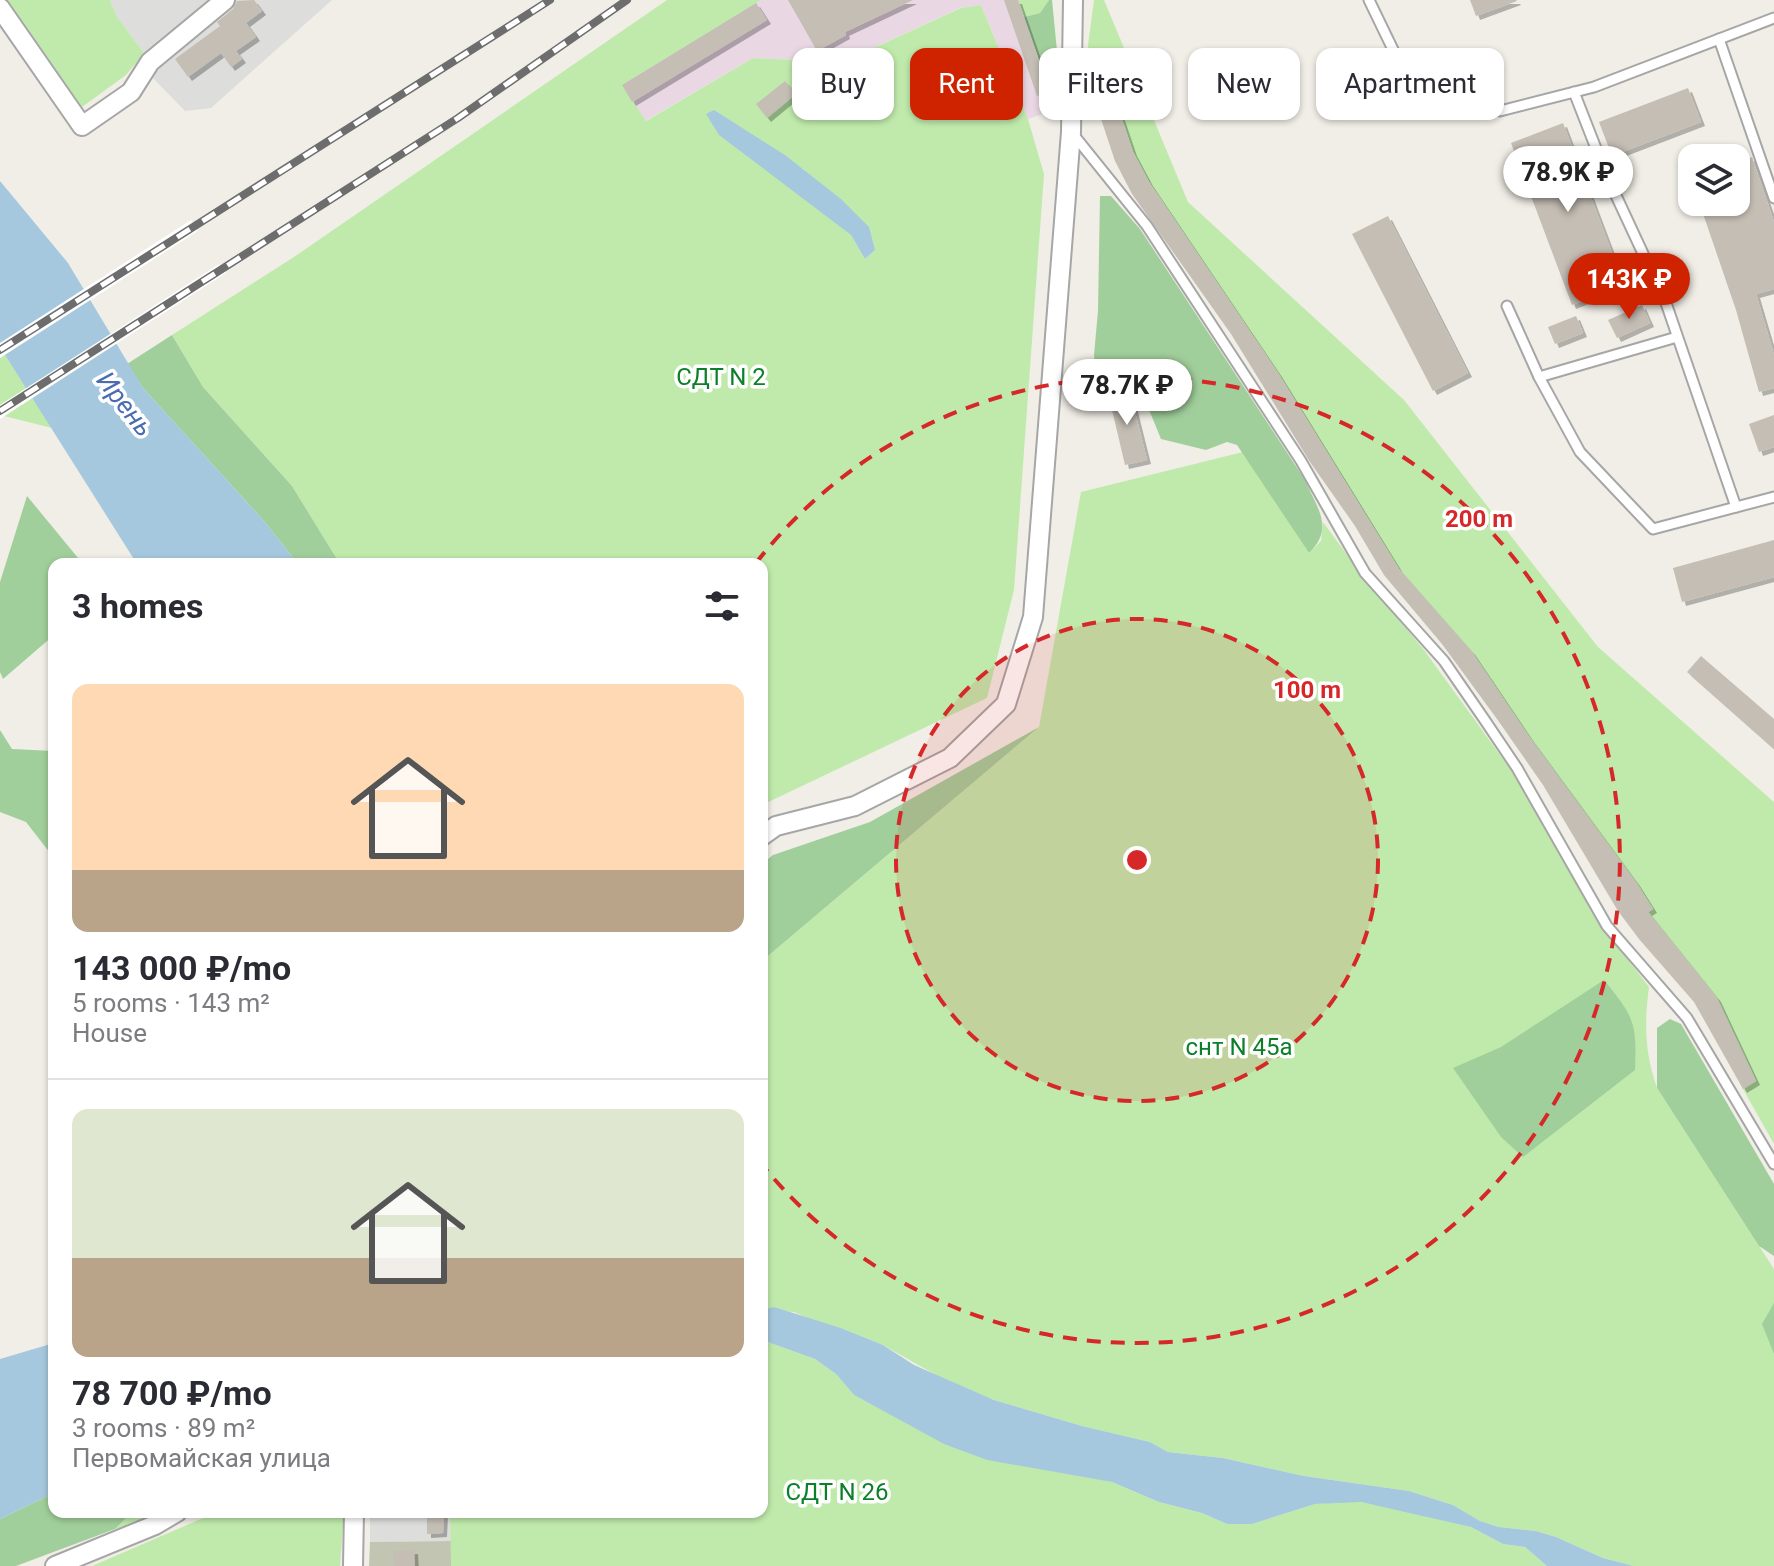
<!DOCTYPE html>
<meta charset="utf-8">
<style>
body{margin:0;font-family:Roboto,sans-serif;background:#f7f7f7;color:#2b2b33;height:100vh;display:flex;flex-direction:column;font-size:30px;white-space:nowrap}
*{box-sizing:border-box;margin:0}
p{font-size:26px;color:#7c7c81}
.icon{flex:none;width:44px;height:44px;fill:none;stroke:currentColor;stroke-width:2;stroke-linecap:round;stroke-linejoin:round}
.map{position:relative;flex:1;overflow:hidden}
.drawer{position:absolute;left:48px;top:558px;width:720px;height:960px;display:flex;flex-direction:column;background:#fff;border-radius:16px;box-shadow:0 2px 6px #0004}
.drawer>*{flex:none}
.top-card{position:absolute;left:792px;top:48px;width:760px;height:72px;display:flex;gap:16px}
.controls{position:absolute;left:1678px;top:144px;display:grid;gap:16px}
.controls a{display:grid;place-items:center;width:72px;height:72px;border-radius:16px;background:#fff;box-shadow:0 2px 6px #0004;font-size:40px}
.price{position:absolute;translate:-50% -68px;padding:0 18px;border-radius:28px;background:#fff;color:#222;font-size:26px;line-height:52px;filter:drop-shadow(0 2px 4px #0008)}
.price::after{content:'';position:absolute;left:50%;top:48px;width:24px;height:18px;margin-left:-12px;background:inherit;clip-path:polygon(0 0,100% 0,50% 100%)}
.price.active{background:#cf2300;color:#fff}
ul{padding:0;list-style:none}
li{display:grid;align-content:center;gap:16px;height:424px;padding:0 24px}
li+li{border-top:2px solid #e1e1e2}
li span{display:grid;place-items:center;height:248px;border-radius:16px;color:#555}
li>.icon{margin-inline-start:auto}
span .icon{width:144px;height:144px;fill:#fffc;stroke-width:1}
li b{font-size:34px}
h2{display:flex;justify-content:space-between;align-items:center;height:96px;padding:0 24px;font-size:34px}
.chip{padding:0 28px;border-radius:16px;background:#fff;box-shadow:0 2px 6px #0004;font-size:28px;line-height:72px}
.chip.active{background:#cf2300;color:#fff}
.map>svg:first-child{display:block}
.residential{fill:#dddddc}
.industrial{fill:#e9d8e3}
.construction{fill:#c2c5b1}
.grass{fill:#c0eaac;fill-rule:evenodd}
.forest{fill:#a1cf9b}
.water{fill:#a6c8de}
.pier{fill:#fff}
.building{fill:#c5beb5;filter:url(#shadow)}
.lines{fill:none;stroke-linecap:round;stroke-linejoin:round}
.lane-casing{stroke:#a6a6a6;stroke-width:13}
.street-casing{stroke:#a6a6a6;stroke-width:22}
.lane{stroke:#fff;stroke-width:9}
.street{stroke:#fff;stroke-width:18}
.rail-casing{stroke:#6d6d6d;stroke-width:8}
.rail{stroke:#fff;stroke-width:5;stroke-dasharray:15;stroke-linecap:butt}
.ring{fill:none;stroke:#d62828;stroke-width:4;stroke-dasharray:14 10}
.labels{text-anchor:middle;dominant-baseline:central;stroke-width:7;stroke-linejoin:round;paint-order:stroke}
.park-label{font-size:24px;fill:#0c7f29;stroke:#fff}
.water-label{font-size:26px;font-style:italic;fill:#4b6db0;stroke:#fff}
.centre{fill:#d62828;stroke:#fff;stroke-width:4}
.ring-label{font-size:24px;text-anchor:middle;font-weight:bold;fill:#d62828;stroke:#fff;stroke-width:7;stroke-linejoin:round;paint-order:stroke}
</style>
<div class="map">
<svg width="1774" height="1566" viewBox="0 0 1774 1566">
<defs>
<filter id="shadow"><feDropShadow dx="4" dy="4" stdDeviation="0" flood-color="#0004"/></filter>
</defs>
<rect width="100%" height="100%" fill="#f0eee6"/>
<g class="residential">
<polygon points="110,0 210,0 144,53 117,17"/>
<polygon points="231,0 332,0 211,108 185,111 149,74"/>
<polygon points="370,1512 450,1512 451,1541 370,1542"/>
</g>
<polygon class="industrial" points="761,0 1018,0 1055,110 1028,119 981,5 960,8 843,62 753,58 645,121 622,85"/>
<polygon class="construction" points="451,1541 451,1566 369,1566 370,1542"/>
<g class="grass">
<polygon points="7,0 110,0 117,17 144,53 126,75 82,107"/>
<path d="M 667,0 L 761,0 L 622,85 L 646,121 L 753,58 L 843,62 L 961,8 L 981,5 L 1028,119 L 1044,174 L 1014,590 L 987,698 L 762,805 L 762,564 L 340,564 L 292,486 L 203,387 L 172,335 L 294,257 ZM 802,168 L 875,250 L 865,259 L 851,235 L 769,171 Z"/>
<polygon points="1018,0 1049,0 1040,13 1024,17"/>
<polygon points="1094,0 1104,0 1188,202 1404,400 1598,647 1774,802 1774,1144 1743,1089 1717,998 1648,912 1653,909 1497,692 1472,652 1399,569 1278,373 1149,182 1133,152 1109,81 1090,86 1088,45"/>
<polygon points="0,347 52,428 0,415"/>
<path d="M 1243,452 L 1309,553 L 1321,541 L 1323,522 L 1364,578 L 1424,650 L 1511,770 L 1596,918 L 1649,987 C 1644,1024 1645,1053 1657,1088 L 1774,1269 L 1774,1566 L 1634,1566 L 1603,1558 L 1556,1537 L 1536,1531 L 1499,1527 L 1480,1521 L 1453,1505 L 1409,1491 L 1304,1476 L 1223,1458 L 1168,1452 L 1150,1442 L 1082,1426 L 994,1400 L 945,1380 L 883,1345 L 841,1328 L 817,1322 L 794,1312 L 762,1310 L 762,961 L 1039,727 L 1081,492 Z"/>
<polygon points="762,1340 815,1359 836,1374 854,1395 944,1443 1112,1482 1159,1502 1202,1513 1227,1524 1252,1524 1315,1504 1342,1502 1361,1502 1433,1517 1471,1527 1503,1544 1525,1547 1547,1566 451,1566 450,1512 762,1512"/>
<polygon points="132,1512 158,1512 139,1524 115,1529"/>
<polygon points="217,1512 344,1512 340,1566 92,1566"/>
</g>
<g class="forest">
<polygon points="1049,0 1052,0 1058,61 1055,80 1047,83 1024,17 1040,13"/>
<path d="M 1100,196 L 1111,196 L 1140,229 L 1305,480 C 1317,508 1335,528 1309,553 L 1237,445 L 1227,442 L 1206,450 L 1161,439 L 1143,395 L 1129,382 L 1103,380 L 1096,373 L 1094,355 L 1098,311 Z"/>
<polygon points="172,335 203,387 292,486 340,564 298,564 264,521 143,388 127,364"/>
<polygon points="27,496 83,564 54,564 54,635 3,679 0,672 0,582"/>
<polygon points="1039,727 762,961 762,864 773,855 870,822"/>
<polygon points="0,730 12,749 54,751 54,858 26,822 0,812"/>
<path d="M 1604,980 C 1634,1017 1637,1022 1635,1070 L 1523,1157 L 1501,1137 L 1453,1068 L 1501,1047 Z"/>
<polygon points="1670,1019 1681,1024 1774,1184 1774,1256 1759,1246 1657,1088 1657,1028"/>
<polygon points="1774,1303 1774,1354 1762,1324"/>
<polygon points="54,1493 54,1512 132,1512 115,1529 16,1566 0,1566 0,1519"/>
</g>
<g class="water">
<polygon points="714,110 785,155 841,199 869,227 875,250 865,259 851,235 719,135 706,114"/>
<polygon points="0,181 68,263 143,388 264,521 298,564 137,564 0,347"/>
<polygon points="774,1307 841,1328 883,1345 914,1365 994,1400 1082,1426 1150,1442 1168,1452 1223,1458 1304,1476 1409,1491 1453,1505 1480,1521 1499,1527 1536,1531 1556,1537 1603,1558 1634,1566 1547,1566 1525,1547 1503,1544 1471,1527 1361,1502 1315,1504 1252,1524 1227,1524 1202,1513 1159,1502 1112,1482 987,1460 944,1444 854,1395 836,1374 815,1359 762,1340 762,1310"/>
<polygon points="54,1343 54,1493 0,1519 0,1359"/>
</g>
<g class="pier">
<polygon points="191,220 198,231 0,358 0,343"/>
<polygon points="219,264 226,273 0,419 0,405"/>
</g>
<g class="building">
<polygon points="254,0 262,11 246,23 256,37 236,51 242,59 231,67 221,53 188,77 175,59 220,26 217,22 233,9 237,1"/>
<polygon points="788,0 913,0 845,32 846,35 817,51"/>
<polygon points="1004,0 1018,0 1050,92 1037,96"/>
<polygon points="1470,0 1516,0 1517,1 1476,16"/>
<polygon points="756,3 767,20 632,102 622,85"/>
<polygon points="785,81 796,94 767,118 756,104"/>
<polygon points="1109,81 1133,152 1149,182 1278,373 1399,569 1472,652 1530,738 1636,882 1653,909 1648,912 1717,998 1756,1081 1743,1089 1694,1002 1639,939 1618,911 1543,785 1497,719 1442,644 1384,575 1355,526 1310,462 1231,334 1132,194 1115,161 1090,86"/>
<polygon points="1688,88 1701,122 1612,156 1599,122"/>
<polygon points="1563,123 1624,285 1572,305 1511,143"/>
<polygon points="1752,157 1774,222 1774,289 1756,294 1774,355 1774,388 1759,392 1736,310 1699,202 1736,202 1736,163"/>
<polygon points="1388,216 1468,373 1433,391 1352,234"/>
<polygon points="1642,305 1650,323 1617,338 1608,320"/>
<polygon points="1576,316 1583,333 1555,344 1548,327"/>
<polygon points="1129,388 1147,460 1125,465 1108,393"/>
<polygon points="1774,415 1774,447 1759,452 1749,424"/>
<polygon points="1774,540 1774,577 1682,602 1673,568"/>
<polygon points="1701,656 1774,719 1774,749 1687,672"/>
<polygon points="427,1512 444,1512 443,1533 427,1534"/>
<polygon points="414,1550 415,1566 394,1566 393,1551"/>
</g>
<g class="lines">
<g class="lane-casing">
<g id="lane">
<polyline points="1369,0 1414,93 1500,111 1594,87 1774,18"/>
<polyline points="1719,39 1774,198"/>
<polyline points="1574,92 1606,174 1666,303 1736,507"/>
<polyline points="1073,134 1147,226 1301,461 1365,573 1444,661 1484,719 1517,768 1607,926 1687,1018 1774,1164"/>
<polyline points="1507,306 1539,377 1580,452 1653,529 1774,497"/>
<polyline points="1539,377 1677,337"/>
</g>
</g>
<g class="street-casing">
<g id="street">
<polyline points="0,8 82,126 131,92 150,62 225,0"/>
<polyline points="762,836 776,826 855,806 950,758 1006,704 1033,617 1071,132 1073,0"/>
<polyline points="55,1566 155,1525 177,1512"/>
<polyline points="353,1566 354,1512"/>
</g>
</g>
<use href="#lane" class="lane"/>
<use href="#street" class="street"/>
<g class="rail-casing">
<g id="rail">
<polyline points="0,350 550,0"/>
<polyline points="0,411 458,118 627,0"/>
</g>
</g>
<use href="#rail" class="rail"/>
</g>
<circle cx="1137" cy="860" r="241" fill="#d62828" fill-opacity=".12"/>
<g class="ring">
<circle cx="1137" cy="860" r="241"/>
<path d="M756 563A483 483 0 1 1 764 1167"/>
</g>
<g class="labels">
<g class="park-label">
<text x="721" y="377">СДТ N 2</text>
<text x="1239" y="1047">снт N 45а</text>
<text x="837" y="1492">СДТ N 26</text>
</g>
<g class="water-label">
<text transform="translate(125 404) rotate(52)">Ирень</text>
</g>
</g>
<circle cx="1137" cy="860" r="12" class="centre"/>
<g class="ring-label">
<text x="1479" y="527">200 m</text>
<text x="1307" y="698">100 m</text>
</g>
</svg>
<div class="controls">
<a><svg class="icon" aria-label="layers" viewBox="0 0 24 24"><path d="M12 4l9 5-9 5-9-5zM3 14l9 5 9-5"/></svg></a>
</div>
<b class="price" style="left:1568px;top:214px">78.9K ₽</b>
<b class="price active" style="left:1629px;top:321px">143K ₽</b>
<b class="price" style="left:1127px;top:427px">78.7K ₽</b>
<div class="top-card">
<a class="chip">Buy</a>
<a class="chip active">Rent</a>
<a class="chip">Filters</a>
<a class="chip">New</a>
<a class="chip">Apartment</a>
</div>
<section class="drawer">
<h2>3 homes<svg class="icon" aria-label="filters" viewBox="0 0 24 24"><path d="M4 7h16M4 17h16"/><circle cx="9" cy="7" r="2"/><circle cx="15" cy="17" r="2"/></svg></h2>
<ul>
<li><span style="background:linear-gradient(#ffd9b3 75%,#b9a48a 0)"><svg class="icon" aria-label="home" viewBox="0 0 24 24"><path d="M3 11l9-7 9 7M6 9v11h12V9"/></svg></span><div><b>143 000 ₽/mo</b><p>5 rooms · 143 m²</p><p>House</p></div></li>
<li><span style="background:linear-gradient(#dfe7d0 60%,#b9a48a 0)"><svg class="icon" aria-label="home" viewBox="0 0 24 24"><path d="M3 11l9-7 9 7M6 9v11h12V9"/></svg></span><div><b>78 700 ₽/mo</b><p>3 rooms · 89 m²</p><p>Первомайская улица</p></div></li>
</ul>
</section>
</div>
